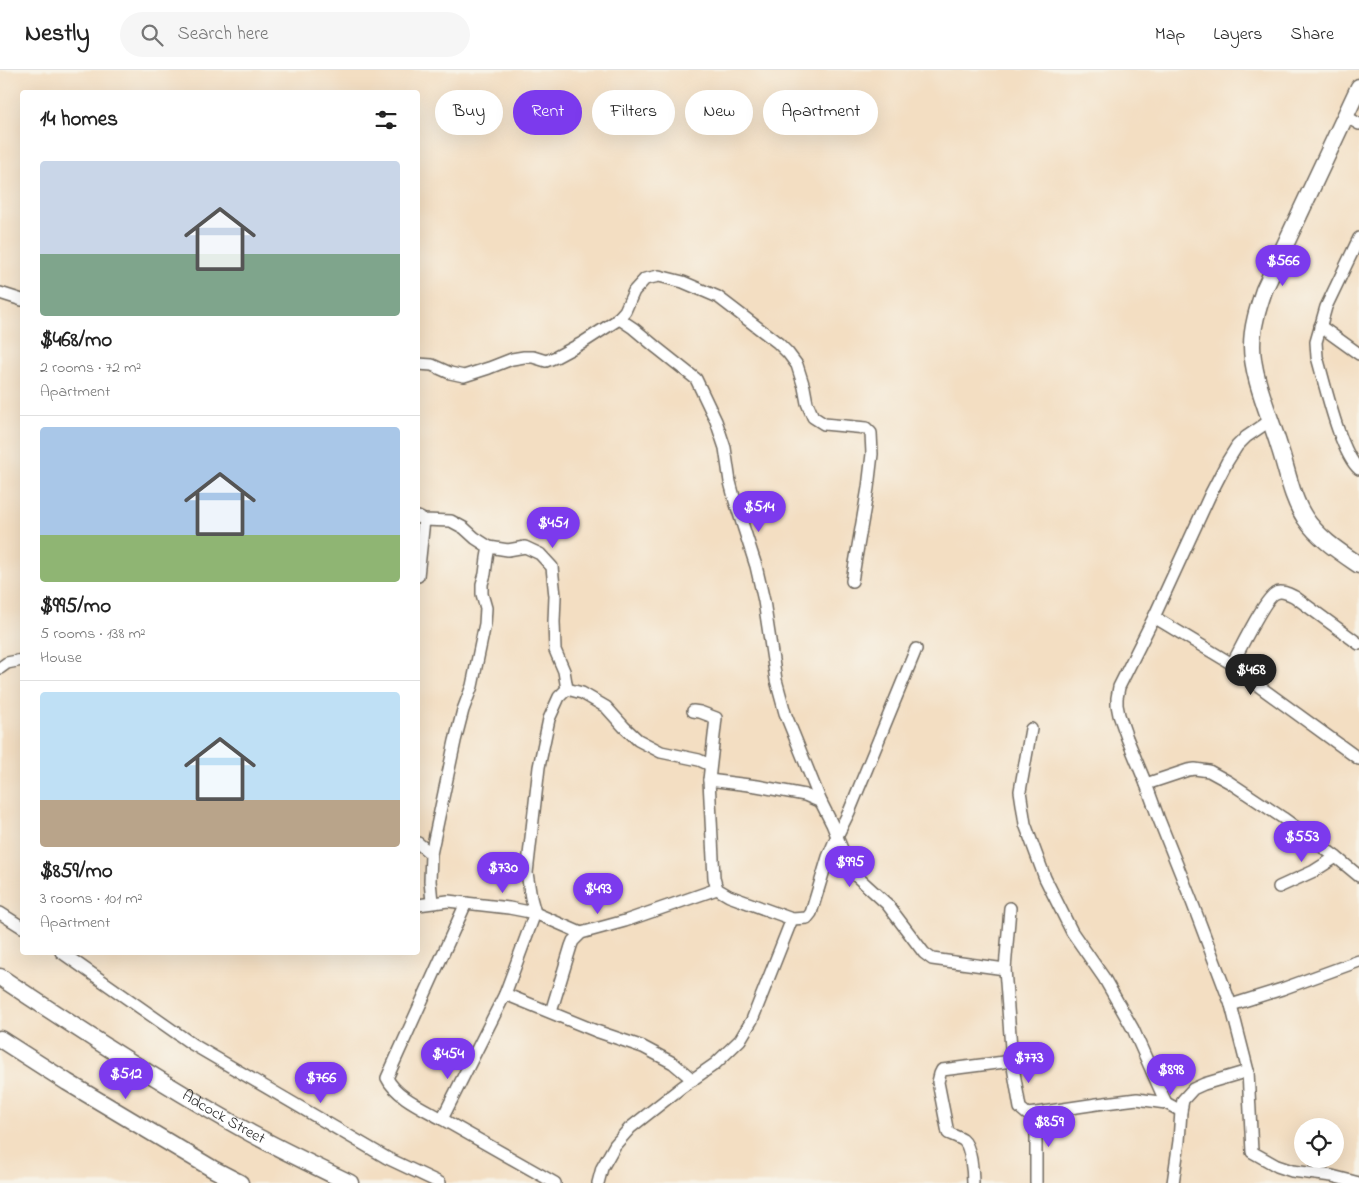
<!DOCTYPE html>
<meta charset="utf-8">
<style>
body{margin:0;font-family:"Indie Flower",sans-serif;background:#f6f6f6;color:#222;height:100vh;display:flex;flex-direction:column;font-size:19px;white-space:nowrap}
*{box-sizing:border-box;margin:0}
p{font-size:16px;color:#767676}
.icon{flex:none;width:28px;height:28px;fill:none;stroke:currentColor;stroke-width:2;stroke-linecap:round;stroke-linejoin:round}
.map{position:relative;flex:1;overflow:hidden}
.side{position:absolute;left:20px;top:20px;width:400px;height:865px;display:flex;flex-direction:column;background:#fff;border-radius:5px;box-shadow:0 5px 20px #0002}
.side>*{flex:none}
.hud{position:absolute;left:435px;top:20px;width:475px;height:45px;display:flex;gap:10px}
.controls{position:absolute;left:1294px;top:1048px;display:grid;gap:10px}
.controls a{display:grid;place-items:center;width:50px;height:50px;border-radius:50%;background:#fff;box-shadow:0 5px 20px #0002;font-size:25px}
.price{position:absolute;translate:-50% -42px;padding:0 11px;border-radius:18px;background:#7c3aed;color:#fff;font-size:16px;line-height:32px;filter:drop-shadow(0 1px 2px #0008)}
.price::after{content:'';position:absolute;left:50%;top:30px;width:15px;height:11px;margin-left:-8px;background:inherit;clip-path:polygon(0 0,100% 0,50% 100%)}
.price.on{background:#222;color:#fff}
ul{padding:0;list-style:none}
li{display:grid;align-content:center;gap:10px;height:265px;padding:0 20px}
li+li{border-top:1px solid #e0e0e0}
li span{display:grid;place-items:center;height:155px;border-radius:5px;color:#555}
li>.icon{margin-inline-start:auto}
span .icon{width:90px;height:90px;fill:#fffc;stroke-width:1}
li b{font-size:21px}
h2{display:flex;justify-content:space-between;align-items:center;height:60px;padding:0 20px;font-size:21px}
.pill{padding:0 18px;border-radius:22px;background:#fff;box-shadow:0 5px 20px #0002;font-size:18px;line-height:45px}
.pill.on{background:#7c3aed;color:#fff}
header{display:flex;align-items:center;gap:30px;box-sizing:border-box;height:70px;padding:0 25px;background:#fff;border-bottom:1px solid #e0e0e0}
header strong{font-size:24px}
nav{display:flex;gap:28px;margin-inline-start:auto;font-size:18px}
.search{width:350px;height:45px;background:#f6f6f6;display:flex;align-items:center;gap:12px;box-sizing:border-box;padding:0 18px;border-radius:28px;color:#767676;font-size:19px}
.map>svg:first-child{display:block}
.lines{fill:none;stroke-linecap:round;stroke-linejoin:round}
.street-casing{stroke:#716a60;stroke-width:14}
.secondary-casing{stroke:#716a60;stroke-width:19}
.street{stroke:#fff;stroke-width:11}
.secondary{stroke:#fff;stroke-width:16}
.labels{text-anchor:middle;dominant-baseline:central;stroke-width:4;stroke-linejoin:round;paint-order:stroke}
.street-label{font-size:16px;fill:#2b2b2b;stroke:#f7f3e8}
</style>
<header>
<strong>Nestly</strong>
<div class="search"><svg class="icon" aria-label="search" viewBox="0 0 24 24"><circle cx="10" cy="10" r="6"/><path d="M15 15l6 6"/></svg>Search here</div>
<nav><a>Map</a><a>Layers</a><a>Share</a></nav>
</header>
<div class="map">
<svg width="1359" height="1113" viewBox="0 0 1359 1113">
<rect width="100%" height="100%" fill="#f7f3e8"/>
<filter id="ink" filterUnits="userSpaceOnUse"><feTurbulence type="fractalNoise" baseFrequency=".02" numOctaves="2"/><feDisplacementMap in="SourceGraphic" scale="10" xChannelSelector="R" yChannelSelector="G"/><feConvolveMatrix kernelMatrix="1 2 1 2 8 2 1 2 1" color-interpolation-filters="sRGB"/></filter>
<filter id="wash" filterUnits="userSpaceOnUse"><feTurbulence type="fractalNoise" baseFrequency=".0096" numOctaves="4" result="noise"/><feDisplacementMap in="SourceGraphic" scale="20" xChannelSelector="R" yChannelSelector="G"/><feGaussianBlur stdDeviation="1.12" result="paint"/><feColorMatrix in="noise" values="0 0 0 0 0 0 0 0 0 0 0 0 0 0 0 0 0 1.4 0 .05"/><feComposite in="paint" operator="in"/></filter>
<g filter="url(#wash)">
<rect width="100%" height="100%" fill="#f3dec2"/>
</g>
<g filter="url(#ink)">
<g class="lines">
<g class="street-casing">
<g id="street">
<polyline points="1345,46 1359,54"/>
<path d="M 1359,168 L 1326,237 L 1316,272 L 1317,287 C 1325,314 1340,383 1359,399"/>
<polyline points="0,223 22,230"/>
<polyline points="618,248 633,258 657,278 696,309 716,351 725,378 730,412 735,431 756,496 764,531 776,610 785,643 821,732"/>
<polyline points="1320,256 1359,284"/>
<polyline points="418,294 432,295 450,303 464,306 489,298 512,289 524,287 533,287 546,291 556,287 582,273 616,251 625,241 634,221 645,209 659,206 683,212 718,227 778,273 788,283 797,295 804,317 807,333 813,347 824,354 866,358 871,363 872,384 868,418 852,511"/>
<polyline points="1271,350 1246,367 1237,376 1227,392 1210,425 1154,547 1119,617 1117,628 1117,635 1119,645 1127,668 1146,714 1158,747 1192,832 1231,935 1248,1001 1252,1082 1277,1096 1292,1101 1332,1106 1359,1113"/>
<polyline points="418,447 424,450 451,451 464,458 475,468 489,477 508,480 525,477 540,484 552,497 555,526 554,552 555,580 564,601 567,619"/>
<polyline points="418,506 424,450"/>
<polyline points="1154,547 1232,594 1260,617 1359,689"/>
<path d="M 1232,594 C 1239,582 1265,527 1276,523 C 1282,520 1289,524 1295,527 L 1359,574"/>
<polyline points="0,598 7,593 22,590"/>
<polyline points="1031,659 1020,721 1025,754 1045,808 1072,862 1104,908 1133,959 1166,1033"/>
<polyline points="709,710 757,716 805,725 821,732 832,754 842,779 854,804 887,834 924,883 932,889 1005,899"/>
<polyline points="1146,714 1188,700 1195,699 1209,701 1229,712 1283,748 1336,787 1359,806"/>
<polyline points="418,773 431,784"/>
<polyline points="1279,817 1314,801 1336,787"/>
<polyline points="432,832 430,811 431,784 455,671 463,640 472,616 485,554 486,538 482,524 482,514 485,504 487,488 489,477"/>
<polyline points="418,835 448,831 509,838 535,843 581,863"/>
<polyline points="1010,838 1005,899 1012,991 1020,1038 1027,1044 1036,1043 1097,1034 1137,1029 1166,1033 1181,1041"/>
<polyline points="0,843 22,857"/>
<polyline points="792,849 807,848 811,843 828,787 837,766 849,742 916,579"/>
<polyline points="61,882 192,974 387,1088 440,1113"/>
<polyline points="505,924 596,961 643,977 673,993 693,1010"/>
<polyline points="1231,935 1282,919 1359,891"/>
<polyline points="551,942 571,876 573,871 581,863 625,851 717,819"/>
<path d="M 442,1049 C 425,1039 396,1027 387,1008 L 466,833"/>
<polyline points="555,1113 442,1049 505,924 535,843 531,828 527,803 539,697 549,649 559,627 567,619 582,623 606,637 624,657 638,670 661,682 699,690 710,695"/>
<polyline points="598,1113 602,1098 615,1075 630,1058 682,1017 715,994 740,970 752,950 792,849 729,826 717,819 714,808 709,710 716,648 700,642 693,641"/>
<path d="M 973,1113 C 973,1103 971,1076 963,1070 C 958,1067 952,1065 948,1063 L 938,1012 L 940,1004 L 942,1000 L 1012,991"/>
<polyline points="1036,1113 1036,1043"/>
<polyline points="1173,1113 1179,1071 1181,1041 1183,1030 1193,1019 1204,1014 1248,1001"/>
</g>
</g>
<g class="secondary-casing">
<g id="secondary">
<path d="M 1359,17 L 1264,220 C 1258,238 1252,257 1252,276 C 1252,307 1270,346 1279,376 C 1287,399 1291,427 1305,448 C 1318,468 1340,482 1359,495"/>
<path id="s1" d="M 0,907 C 82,962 165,1016 252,1064 C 284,1081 317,1097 350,1113"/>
<polyline points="0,969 67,1012 213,1099 240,1113"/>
</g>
</g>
<use href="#street" class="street"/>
<use href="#secondary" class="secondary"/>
</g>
</g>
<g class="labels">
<g class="street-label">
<text stroke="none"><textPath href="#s1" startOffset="264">Adcock Street</textPath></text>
</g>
</g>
</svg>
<div class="controls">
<a><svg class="icon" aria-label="locate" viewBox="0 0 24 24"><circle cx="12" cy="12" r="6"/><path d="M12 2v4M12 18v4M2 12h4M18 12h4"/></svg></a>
</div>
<b class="price" style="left:1283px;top:217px">$566</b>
<b class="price" style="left:759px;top:463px">$514</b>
<b class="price" style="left:553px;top:479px">$451</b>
<b class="price on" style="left:1251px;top:626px">$468</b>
<b class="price" style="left:1302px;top:793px">$553</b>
<b class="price" style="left:850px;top:818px">$995</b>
<b class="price" style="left:503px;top:824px">$730</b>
<b class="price" style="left:598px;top:845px">$493</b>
<b class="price" style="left:448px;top:1010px">$454</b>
<b class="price" style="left:1029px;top:1014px">$773</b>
<b class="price" style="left:1171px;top:1026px">$898</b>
<b class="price" style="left:126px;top:1030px">$512</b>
<b class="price" style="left:321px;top:1034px">$766</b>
<b class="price" style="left:1049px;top:1078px">$859</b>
<div class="hud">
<a class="pill">Buy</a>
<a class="pill on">Rent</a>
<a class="pill">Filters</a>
<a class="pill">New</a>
<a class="pill">Apartment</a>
</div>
<section class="side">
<h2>14 homes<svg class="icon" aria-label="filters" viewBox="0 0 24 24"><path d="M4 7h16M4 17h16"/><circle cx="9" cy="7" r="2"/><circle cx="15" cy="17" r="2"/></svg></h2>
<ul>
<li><span style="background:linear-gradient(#c9d6e8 60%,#7fa58c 0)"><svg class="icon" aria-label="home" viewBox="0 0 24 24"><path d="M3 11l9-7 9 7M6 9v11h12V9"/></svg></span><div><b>$468/mo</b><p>2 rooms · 72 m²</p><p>Apartment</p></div></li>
<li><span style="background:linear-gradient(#a9c7e8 70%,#8fb573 0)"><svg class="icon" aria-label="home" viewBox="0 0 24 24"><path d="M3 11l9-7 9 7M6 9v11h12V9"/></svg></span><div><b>$995/mo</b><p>5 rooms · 138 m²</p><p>House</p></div></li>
<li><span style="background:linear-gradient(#bfe0f5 70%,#b9a48a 0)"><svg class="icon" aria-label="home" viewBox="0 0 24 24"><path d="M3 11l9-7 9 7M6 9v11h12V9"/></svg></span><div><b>$859/mo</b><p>3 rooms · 101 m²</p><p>Apartment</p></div></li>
</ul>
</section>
</div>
